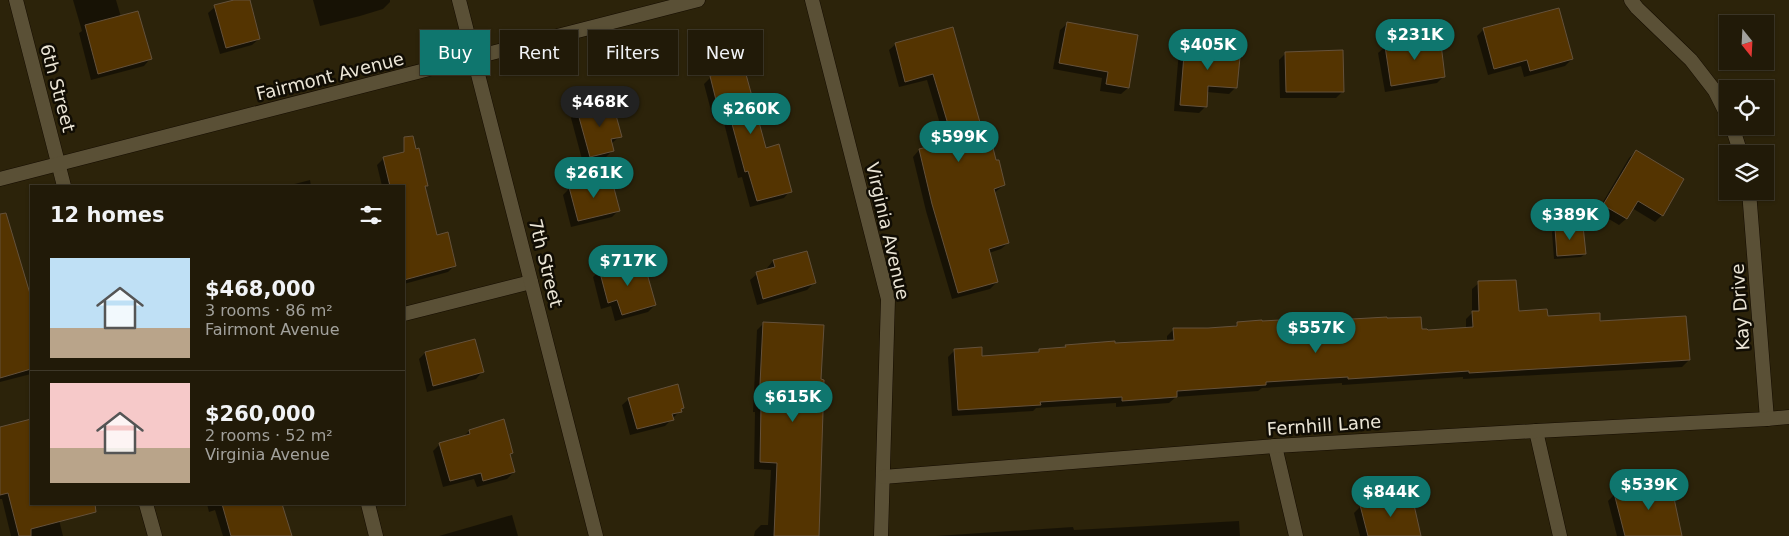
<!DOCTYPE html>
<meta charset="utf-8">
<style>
body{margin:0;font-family:"DejaVu Sans",sans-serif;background:#292312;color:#f1f3f6;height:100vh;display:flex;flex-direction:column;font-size:19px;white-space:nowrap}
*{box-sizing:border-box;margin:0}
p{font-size:16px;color:#a2a19c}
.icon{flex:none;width:28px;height:28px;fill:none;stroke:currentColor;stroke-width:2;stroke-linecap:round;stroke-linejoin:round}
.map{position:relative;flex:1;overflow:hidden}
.sheet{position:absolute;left:30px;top:185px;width:375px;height:320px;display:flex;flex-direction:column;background:#211a08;border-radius:0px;box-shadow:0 1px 4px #0004,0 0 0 1px #3e3829}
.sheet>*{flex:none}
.guide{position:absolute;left:420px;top:30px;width:475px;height:45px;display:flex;gap:10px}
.needle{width:32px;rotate:162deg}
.buttons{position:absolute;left:1719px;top:15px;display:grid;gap:10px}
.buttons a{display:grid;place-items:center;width:55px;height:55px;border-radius:0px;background:#211a08;box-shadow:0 1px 4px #0004,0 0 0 1px #3e3829;font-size:25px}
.price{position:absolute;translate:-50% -42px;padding:0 11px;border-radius:18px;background:#0f766e;color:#fff;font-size:16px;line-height:32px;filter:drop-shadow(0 1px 2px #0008)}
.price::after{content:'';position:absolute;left:50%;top:30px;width:15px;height:11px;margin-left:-8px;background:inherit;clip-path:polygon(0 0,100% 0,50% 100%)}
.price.current{background:#222;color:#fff}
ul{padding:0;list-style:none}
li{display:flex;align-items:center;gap:15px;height:125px;padding:0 20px}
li+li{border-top:1px solid #3e3829}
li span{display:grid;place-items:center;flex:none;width:140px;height:100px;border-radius:0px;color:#555}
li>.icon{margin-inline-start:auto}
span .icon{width:60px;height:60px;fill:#fffc;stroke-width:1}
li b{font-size:21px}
h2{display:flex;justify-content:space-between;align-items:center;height:60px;padding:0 20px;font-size:21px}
.pill{padding:0 18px;border-radius:0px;background:#211a08;box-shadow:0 1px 4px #0004,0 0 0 1px #3e3829;font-size:18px;line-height:45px}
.pill.current{background:#0f766e;color:#fff}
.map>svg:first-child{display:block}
.shadow{fill:#0007}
.building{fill:#543401;stroke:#64513b}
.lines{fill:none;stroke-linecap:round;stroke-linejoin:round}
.service-casing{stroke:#150c00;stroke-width:15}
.minor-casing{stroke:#150c00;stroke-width:15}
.service{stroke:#5a5036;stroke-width:14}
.minor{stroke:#5a5036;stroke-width:14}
.labels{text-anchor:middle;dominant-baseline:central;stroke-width:5;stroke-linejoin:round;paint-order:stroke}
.street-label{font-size:18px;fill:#ebe5d6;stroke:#110d04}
</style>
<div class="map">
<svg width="1789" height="536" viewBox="0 0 1789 536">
<rect width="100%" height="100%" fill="#2c230a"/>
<g class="shadow">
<polygon points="73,0 116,0 121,17 150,59 144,66 91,80 79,33 82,31"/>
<polygon points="238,0 249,0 259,39 252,45 220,54 208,13 215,7"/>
<polygon points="313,0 390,0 390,2 383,9 360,16 320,26"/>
<polygon points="1067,24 1128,88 1121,94 1100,91 1102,78 1053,69 1060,30"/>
<polygon points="952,28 982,135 1004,185 994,193 1008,243 1001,249 989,253 997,282 990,289 952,299 926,211 913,157 919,150 946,144 927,80 899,87 889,50 896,44"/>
<polygon points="1484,29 1572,59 1565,66 1524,77 1521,66 1488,75 1477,36"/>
<polygon points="1186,43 1236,87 1229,94 1207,92 1206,106 1199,113 1174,111 1179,50"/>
<polygon points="1385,47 1444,76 1437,83 1385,92 1378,53"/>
<polygon points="1286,53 1343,91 1336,98 1280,98 1279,60"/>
<polygon points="744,68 765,150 790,191 784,198 750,207 742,177 738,178 722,115 713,118 704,84 710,78"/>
<polygon points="578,112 620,136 611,144 613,150 606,157 583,163 571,118"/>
<polygon points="1636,151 1662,215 1655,222 1632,208 1626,219 1619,225 1597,212 1629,158"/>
<polygon points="383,159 424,186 436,237 455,265 448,272 404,284 404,186 382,186 377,165"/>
<polygon points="310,180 311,186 287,186"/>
<polygon points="570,188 619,210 612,217 571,227 563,195"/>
<polygon points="1555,229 1585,254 1581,257 1554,259 1552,232"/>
<polygon points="15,248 31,302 31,374 0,382 0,252"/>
<polygon points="773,261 814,283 807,290 757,305 750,280 757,274 768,271 767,268"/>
<polygon points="631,267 655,305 648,312 615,321 611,306 601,309 593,277 600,270"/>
<polygon points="1479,283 1518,312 1547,318 1599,322 1689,360 1682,367 1463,379 1463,377 1342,385 1342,383 1262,388 1258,391 1176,397 1169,403 1116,407 1116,403 1036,408 1033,411 952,416 948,357 955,350 981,358 1036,354 1040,350 1064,348 1066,346 1167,341 1167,336 1174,329 1233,327 1238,323 1316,322 1421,330 1466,329 1466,319 1472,313 1472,289"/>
<polygon points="763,324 817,536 754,536 755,531 761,525 768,525 771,470 754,469 755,412 753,412 757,330"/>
<polygon points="425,353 482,372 476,379 427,392 419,359"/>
<polygon points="629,399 683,408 665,426 630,435 622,405"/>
<polygon points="31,420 31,504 55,504 63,536 11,536 2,499 0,499 0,428"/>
<polygon points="469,431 512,452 509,455 514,472 507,479 477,487 474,479 443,487 433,451 440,444 462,438"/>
<polygon points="1615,494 1681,536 1617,536 1608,501"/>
<polygon points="207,504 273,504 280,528 291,536 223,536 215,510 209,512"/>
<polygon points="1361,506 1420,536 1360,536 1354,513"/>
<polygon points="512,515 518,536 439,536"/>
<polygon points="1239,521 1240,536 936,536 1073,527 1074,530"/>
</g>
<g class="building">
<polygon points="234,0 250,0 260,39 226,48 214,5"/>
<polygon points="1559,8 1573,59 1530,71 1527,60 1494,69 1483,28"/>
<polygon points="138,11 152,59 98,74 85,25"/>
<polygon points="1067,22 1138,35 1129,88 1106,84 1108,72 1059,63"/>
<polygon points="953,27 983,133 989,132 996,160 999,160 1005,185 994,189 1009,243 989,249 998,282 958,293 932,204 919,149 953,141 933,74 905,82 895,43"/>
<polygon points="1440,36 1445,77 1391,86 1385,46"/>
<polygon points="1185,42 1241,47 1237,88 1208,86 1207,107 1180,105"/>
<polygon points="1343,50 1344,92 1286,92 1285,52"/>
<polygon points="744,67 766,148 779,144 792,192 757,201 748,171 745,172 728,109 719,112 710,76"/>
<polygon points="612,101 622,137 611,139 614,151 590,157 577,110"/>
<polygon points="413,136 416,149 419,148 428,186 425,186 437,235 448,232 456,266 404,280 404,186 390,186 383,157 404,152 404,137"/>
<polygon points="1636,150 1684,179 1663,216 1638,201 1627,219 1603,205"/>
<polygon points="611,177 620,211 578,221 569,187"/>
<polygon points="6,213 31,297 31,369 0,378 0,214"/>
<polygon points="1583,226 1586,254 1557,256 1555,228"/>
<polygon points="807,251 816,283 763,299 756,272 775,267 773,260"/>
<polygon points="630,260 631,266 644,263 656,305 622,315 617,300 608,303 599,269"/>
<polygon points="1516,280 1519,311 1547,309 1548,316 1600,313 1600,321 1686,316 1690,360 1469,373 1469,371 1348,379 1348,377 1266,382 1266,385 1177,391 1177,397 1122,401 1122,397 1040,402 1041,405 958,410 954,349 982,347 982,356 1039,352 1039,349 1066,347 1065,345 1115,341 1115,343 1174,340 1173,328 1208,328 1237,326 1237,322 1262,320 1262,321 1317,318 1317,321 1387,317 1387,318 1421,317 1422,329 1427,329 1428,330 1473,327 1472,311 1479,311 1478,281"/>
<polygon points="763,322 824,325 821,379 824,380 819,536 774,536 777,463 760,462 761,405 759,405"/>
<polygon points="475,339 484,372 433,386 425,352"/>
<polygon points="678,384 684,408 681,409 682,412 672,414 674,420 637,429 628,398"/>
<polygon points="31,419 31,504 95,504 96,512 31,529 31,536 19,536 8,493 0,495 0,427"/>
<polygon points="504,419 513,453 510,454 515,472 483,481 481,473 450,481 439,443 470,434 469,430"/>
<polygon points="1657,482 1658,487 1671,484 1682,536 1625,536 1614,493"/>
<polygon points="1398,496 1399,499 1412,496 1421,536 1368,536 1360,505"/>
<polygon points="222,504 282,504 292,536 231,536"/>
</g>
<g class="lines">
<g class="service-casing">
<g id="service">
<polyline points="404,314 531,282"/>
<polyline points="368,504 376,536"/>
</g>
</g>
<g class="minor-casing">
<g id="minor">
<polyline points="16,0 64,186"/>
<polyline points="459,0 596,536"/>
<polyline points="812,0 888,299 881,536"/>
<polyline points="1631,0 1637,8 1691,60 1715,91 1728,117"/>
<polyline points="1732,126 1741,154"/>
<polyline points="0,179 698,0"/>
<polyline points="1749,191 1767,419"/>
<polyline points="1536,431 1560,536"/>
<polyline points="1275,446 1296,536"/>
<polyline points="883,477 1275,446 1536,431 1767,419 1789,417"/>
<polyline points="146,504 155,536"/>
</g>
</g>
<use href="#service" class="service"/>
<use href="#minor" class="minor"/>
</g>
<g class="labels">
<g class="street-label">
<text transform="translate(330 76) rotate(-14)">Fairmont Avenue</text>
<text transform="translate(58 88) rotate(75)">6th Street</text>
<text transform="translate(888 231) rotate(77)">Virginia Avenue</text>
<text transform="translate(546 263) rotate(76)">7th Street</text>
<text transform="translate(1740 307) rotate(-94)">Kay Drive</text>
<text transform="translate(1324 425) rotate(-4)">Fernhill Lane</text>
</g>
</g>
</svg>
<div class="buttons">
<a><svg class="needle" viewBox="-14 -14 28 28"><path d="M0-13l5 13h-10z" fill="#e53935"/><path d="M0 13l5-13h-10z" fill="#a2a19c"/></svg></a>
<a><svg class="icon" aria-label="locate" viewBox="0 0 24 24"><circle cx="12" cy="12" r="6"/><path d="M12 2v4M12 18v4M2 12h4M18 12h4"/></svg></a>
<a><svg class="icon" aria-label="layers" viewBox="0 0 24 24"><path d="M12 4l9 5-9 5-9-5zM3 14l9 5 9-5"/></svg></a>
</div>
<b class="price" style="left:1415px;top:61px">$231K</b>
<b class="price" style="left:1208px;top:71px">$405K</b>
<b class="price current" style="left:600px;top:128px">$468K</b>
<b class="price" style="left:751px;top:135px">$260K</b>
<b class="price" style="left:959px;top:163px">$599K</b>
<b class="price" style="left:594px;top:199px">$261K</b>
<b class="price" style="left:1570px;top:241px">$389K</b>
<b class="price" style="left:628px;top:287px">$717K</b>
<b class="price" style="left:1316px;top:354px">$557K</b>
<b class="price" style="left:793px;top:423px">$615K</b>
<b class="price" style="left:1649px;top:511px">$539K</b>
<b class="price" style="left:1391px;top:518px">$844K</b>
<div class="guide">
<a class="pill current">Buy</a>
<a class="pill">Rent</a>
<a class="pill">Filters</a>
<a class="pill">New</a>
</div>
<section class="sheet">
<h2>12 homes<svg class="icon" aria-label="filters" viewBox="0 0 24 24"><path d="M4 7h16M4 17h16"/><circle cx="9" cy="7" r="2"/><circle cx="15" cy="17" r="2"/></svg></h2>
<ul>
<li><span style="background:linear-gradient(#bfe0f5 70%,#b9a48a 0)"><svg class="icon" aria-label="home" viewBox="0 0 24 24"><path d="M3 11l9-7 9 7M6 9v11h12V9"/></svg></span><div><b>$468,000</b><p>3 rooms · 86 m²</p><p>Fairmont Avenue</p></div></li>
<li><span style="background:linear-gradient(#f6c9c9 65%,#b9a48a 0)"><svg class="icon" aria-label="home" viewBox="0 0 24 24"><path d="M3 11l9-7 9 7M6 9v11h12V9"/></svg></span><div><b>$260,000</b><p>2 rooms · 52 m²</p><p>Virginia Avenue</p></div></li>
</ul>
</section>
</div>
